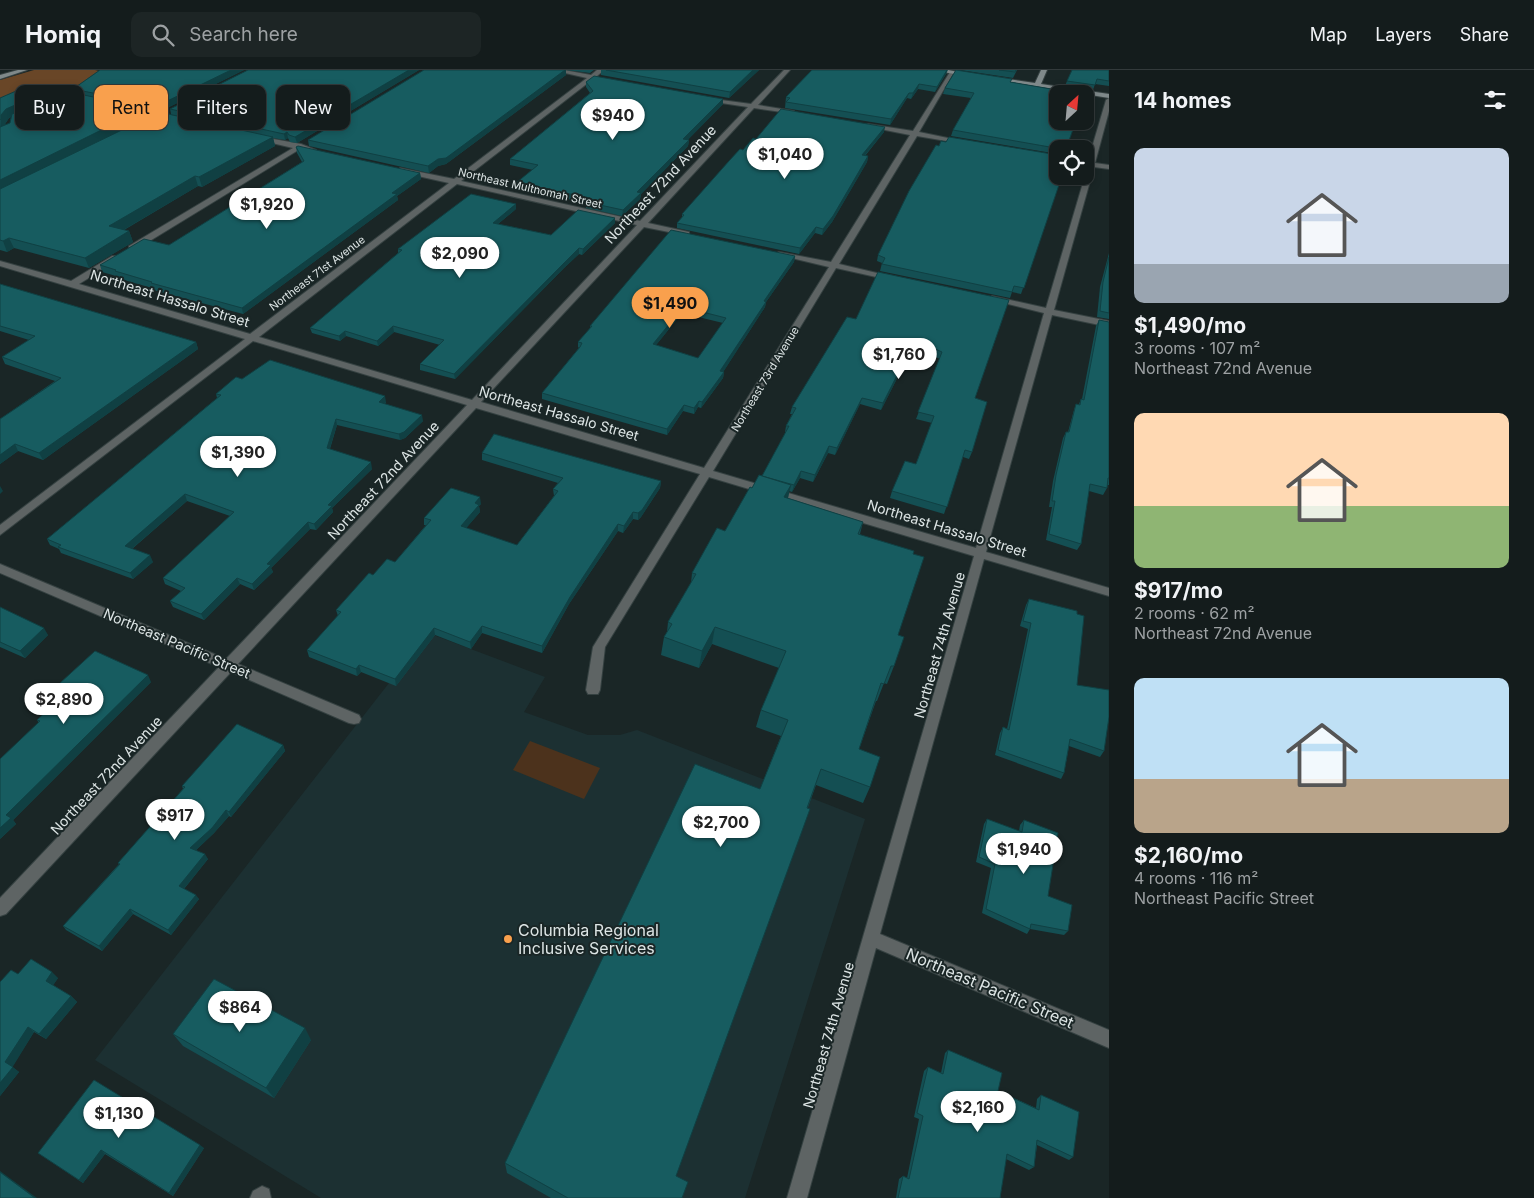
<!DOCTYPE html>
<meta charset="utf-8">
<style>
body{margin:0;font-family:Inter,sans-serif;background:#1d2525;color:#f1f3f6;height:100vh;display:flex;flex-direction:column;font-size:19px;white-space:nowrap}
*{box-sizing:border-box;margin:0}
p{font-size:16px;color:#9da1a3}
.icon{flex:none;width:28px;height:28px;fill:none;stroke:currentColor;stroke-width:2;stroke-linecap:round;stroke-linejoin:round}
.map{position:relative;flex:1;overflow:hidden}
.sheet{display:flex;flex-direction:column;background:#141c1c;width:425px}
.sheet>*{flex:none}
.top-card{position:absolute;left:15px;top:15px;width:475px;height:45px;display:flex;gap:10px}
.needle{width:32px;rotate:26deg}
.controls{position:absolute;left:1049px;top:15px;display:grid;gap:10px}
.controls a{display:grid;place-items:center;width:45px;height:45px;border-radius:10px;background:#141c1c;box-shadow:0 2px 8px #0003,0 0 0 1px #333a3b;font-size:25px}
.price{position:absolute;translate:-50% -42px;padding:0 11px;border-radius:18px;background:#fff;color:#222;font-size:16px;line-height:32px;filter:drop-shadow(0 1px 2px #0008)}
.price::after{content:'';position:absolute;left:50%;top:30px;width:15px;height:11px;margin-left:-8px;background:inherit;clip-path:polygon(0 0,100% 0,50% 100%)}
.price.on{background:#f9a04d;color:#111}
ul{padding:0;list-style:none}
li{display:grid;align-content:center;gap:10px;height:265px;padding:0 25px}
li span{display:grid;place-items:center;height:155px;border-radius:10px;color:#555}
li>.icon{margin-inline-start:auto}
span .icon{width:90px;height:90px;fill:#fffc;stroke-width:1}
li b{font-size:21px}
h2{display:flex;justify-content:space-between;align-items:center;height:60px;padding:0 25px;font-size:21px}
.tag{padding:0 18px;border-radius:10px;background:#141c1c;box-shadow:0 2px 8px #0003,0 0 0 1px #333a3b;font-size:18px;line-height:45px}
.tag.on{background:#f9a04d;color:#111}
header{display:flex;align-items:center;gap:30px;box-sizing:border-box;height:70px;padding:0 25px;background:#141c1c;border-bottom:1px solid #333a3b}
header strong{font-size:24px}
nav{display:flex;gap:28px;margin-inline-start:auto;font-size:18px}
.search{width:350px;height:45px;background:#1d2525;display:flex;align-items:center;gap:12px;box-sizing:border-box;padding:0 18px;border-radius:10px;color:#9da1a3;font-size:19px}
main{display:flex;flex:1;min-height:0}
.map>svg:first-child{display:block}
.built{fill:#1c3032}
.green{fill:#4c321c}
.forest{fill:#694627}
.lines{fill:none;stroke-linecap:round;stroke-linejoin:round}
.street-casing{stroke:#354141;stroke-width:2}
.secondary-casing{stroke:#354141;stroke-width:2}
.street{fill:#5e6464;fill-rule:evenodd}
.secondary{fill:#7f898a;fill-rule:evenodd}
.wall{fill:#144f53;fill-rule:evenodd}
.shaded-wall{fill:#104043}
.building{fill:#175c60;stroke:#104043;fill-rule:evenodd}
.poi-dot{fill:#f9a04d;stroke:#1a2626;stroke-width:2}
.labels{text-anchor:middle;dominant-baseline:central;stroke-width:4;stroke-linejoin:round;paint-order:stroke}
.far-street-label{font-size:11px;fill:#dde5e5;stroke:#1a2626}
.street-label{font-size:14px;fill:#dde5e5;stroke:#1a2626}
.near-poi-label{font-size:16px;fill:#dde5e5;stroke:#1a2626;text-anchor:start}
.near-street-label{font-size:16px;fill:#dde5e5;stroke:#1a2626}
</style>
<header>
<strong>Homiq</strong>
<div class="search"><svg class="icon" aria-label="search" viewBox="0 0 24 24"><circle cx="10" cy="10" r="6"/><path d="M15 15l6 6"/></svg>Search here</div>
<nav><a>Map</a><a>Layers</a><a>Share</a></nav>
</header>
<main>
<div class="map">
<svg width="1109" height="1128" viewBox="0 0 1109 1128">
<rect width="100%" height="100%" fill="#1a2626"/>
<polygon class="built" points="428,563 545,607 524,642 588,665 620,665 637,660 865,749 745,1128 321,1128 95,990"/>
<polygon class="green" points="530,671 600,698 584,729 513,700"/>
<polygon class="forest" points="34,0 95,0 107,3 45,29 0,37 0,10"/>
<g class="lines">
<g class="street-casing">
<g id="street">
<path d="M 552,0 L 564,0 L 591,5 L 597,0 L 604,0 L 597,6 L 599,9 L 593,9 L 461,111 L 640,151 L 748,37 L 708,31 L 706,28 L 751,34 L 784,0 L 790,0 L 758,35 L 794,41 L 796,44 L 754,38 L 648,153 L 689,162 L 689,166 L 644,157 L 481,332 L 704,398 L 829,197 L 775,184 L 779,182 L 831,192 L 910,65 L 865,56 L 868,54 L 913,61 L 950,2 L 954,2 L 919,62 L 967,72 L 964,74 L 917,66 L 839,194 L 898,208 L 894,211 L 836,198 L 713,401 L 976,478 L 1044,243 L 988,229 L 992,226 L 1046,238 L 1085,106 L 1087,95 L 1085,95 L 1085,91 L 1088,91 L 1106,30 L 1109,28 L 1109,41 L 1095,93 L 1109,95 L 1109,99 L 1094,97 L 1054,240 L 1109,251 L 1109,257 L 1052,245 L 986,482 L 1109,518 L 1109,526 L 984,489 L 880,864 L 1109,960 L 1109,978 L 876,878 L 807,1128 L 787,1128 L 974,486 L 709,407 L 605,577 L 600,620 L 598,624 L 588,624 L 586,620 L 593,577 L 700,404 L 476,338 L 238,594 L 359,645 L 361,649 L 359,653 L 354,654 L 349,653 L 231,602 L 6,844 L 0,846 L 0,828 L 219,597 L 0,503 L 0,494 L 226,589 L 467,335 L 253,271 L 0,465 L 0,455 L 245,269 L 0,196 L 0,191 L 71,211 L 112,186 L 118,186 L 118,190 L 79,214 L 250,264 L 449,113 L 400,102 L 400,98 L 454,109 L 587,8 ZM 457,114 L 637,155 L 472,330 L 259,267 Z"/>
<polygon points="257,66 301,74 316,80 313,82 300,79 135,180 129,180 129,176 293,78 255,69 254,68"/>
<polygon points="262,1116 269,1119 271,1128 250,1128 253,1121"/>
</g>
</g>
<g class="secondary-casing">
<g id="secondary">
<polygon points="18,0 27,0 0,9 0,5"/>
<polygon points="932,0 948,0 974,5 971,7"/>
<polygon points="1041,0 1047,0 1041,14 1109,24 1109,28 992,9 995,7 1035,13"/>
</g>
</g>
<use href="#street" class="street"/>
<use href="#secondary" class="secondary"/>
</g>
<g class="wall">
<path d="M 100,0 L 244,0 L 159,42 L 171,44 L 170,39 L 419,0 L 297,73 L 290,72 L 288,68 L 285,70 L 273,68 L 275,76 L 202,117 L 198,116 L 124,160 L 129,161 L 133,172 L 89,198 L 14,178 L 7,182 L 0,180 L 0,28 L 46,30 L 74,24 L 73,19 ZM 146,39 L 158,42 L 148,47 ZM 11,47 L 10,53 L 5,55 L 5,54 L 9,48 Z"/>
<polygon points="424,0 566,0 566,5 446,94 438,96 429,103 309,76 308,70"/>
<polygon points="566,0 594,0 590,3"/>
<polygon points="601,0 759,0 729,28 601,5"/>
<polygon points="812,0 948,0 946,4 935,22 918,19 911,29 907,28 890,55 785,38 786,27"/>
<polygon points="960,0 1017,0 1013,8"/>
<polygon points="1109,0 1109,16 1095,14 1093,20 1065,16 1067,11"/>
<polygon points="586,12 723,29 723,34 687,70 689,70 688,76 641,124 640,129 622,146 586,138 586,133 516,118 516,113 533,100 510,95 510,89 590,23 586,17"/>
<polygon points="1010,12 1063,21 1093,21 1085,44 1085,24 1066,79 1058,79 1058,84 951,66 953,60 971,28 943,24 945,18"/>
<polygon points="884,62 865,86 868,86 867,92 832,152 822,165 815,163 799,184 677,158 677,153 682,148 682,144 743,80 756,69"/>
<polygon points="296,77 420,103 421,109 397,126 398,130 243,244 153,220 152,218 117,208 116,206 102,202 100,195 169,175 302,92 297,83"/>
<polygon points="1062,106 1021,224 1012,222 1010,228 880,201 882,193 877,191 878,185"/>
<polygon points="516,139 498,154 551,165 615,153 582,185 579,184 564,198 455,309 420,300 420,294 440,275 394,262 378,276 346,266 340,271 312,263 310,258 398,183 398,179"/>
<polygon points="1109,183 1109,249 1097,247 1100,217"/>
<path d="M 795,186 L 794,192 L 766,232 L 765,237 L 723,302 L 724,302 L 723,308 L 701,338 L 698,337 L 694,344 L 683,341 L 667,365 L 542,329 L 542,323 L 579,278 L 578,277 L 578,272 L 590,259 L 590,256 ZM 682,243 L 723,253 L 698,288 L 656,275 Z"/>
<polygon points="0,214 196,272 198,279 43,390 18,381 0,394 0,349 55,311 5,294 2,287 29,270 0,261"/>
<polygon points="1009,230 975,328 972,382 969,389 963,387 944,444 890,428 892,421 916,394 932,353 916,349 940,289 913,277 881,340 860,334 835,385 828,383 813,412 800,408 792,422 789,421 788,428 863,452 860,464 898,565 894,596 887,614 884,613 877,631 876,631 859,679 870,717 863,733 816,715 676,1106 682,1128 551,1128 507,1103 505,1093 760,719 781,666 756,657 761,640 779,598 712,574 699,598 661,585 664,567 667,562 668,552 691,513 692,503 725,461 752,418 762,406 786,362 785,362 786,356 792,344 790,344 792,337 856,249"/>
<polygon points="1099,250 1109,252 1109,415 1107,415 1107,418 1103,425 1089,421 1081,474 1077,480 1046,470 1052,437 1049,437 1053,411 1063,368 1066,362 1068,362 1074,340 1076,334 1079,334 1081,329 1082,329 1096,256"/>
<polygon points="242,309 386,332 385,334 423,351 405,368 400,370 337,355 330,379 372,399 332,438 333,442 316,460 310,459 271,498 273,502 254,520 240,514 204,550 173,537 170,531 181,521 165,514 163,508 230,446 187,431 132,479 153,492 133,509 61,483 59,479 50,475 47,469 217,328 216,324"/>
<polygon points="482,383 661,411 660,418 641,447 638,450 633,449 623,463 618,461 569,534 542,583 482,563 471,579 435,565 396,616 361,602 357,606 309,587 307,580 338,546 336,540 373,505 395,492 426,455 424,455 424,448 481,434 479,436 480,442 466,458 517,475 554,426 553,419 558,413 482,390"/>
<polygon points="1029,529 1077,615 1104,681 1100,687 1069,676 1064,703 1061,709 995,685 1000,663 1003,657 1007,659 1028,559 1020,556 1026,535"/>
<polygon points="0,537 48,565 25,588 0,577"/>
<polygon points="151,612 13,750 16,754 0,769 39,653 37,650 56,632 52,631 48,624"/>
<polygon points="283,675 285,681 231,747 229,746 214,763 196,780 208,789 184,819 199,829 171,865 133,844 102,881 66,860 63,856 119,794 118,793 183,719 182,716"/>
<polygon points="987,749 1019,761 1020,755 1024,750 1048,826 1068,861 1064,865 1030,859 1027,864 982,843 991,798 976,792 984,754"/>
<polygon points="18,904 58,908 53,915 71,926 77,932 46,969 34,962 12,997 19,1002 0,1026"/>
<polygon points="173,964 311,970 274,1028 183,976"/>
<polygon points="948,980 998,1021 1036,1038 1037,1029 1041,1025 1073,1087 1069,1090 1037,1075 1034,1097 1029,1100 1006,1089 1000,1128 896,1128 899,1109 903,1106 907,1108 919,1049 914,1047 924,1001 928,997 941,1003 945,983"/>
<polygon points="204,1078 173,1126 105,1084 83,1113 38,1083"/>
</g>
<g class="shaded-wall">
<polygon points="231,0 244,0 159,42 157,36"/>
<polygon points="409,0 419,0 297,73 295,67"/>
<polygon points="565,0 566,0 566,5 446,94 438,96 429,103 428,96"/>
<polygon points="753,0 759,0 729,28 730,22"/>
<polygon points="947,0 946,4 935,22 937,17"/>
<polygon points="919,14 918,19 911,29 913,23"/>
<polygon points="43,23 46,32 9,48 5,54 5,58 0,62 1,45 6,39"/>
<polygon points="909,23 907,28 890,55 891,49"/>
<polygon points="723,29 723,34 683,75 683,69"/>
<polygon points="146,38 148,48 0,122 0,110"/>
<polygon points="885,57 884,62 861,90 862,85"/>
<polygon points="287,62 288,68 285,70 284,64"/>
<polygon points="273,67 275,76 202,117 199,107"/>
<polygon points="689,70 688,76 641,124 640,129 622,146 623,140 637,122"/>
<polygon points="868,86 867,92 832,152 822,165 823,159"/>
<polygon points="420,103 421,109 397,126 398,130 243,244 242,238 392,123"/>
<polygon points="195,106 198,116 113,166 109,156"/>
<polygon points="516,134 516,139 493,158 493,153"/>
<polygon points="615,148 615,153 582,185 583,179"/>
<polygon points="816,157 815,163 799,184 800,178"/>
<polygon points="129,161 133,172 89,198 85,188"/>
<polygon points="9,168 14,178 7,182 3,171"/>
<polygon points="579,178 579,184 564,198 455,309 454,304 564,193"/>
<polygon points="795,186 794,192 766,232 765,237 720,307 720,301 764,231"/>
<polygon points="683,237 682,243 652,280 653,274"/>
<polygon points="393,256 394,262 378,276 377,271"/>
<polygon points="345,261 346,266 340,271 339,266"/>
<polygon points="915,270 913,277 881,340 883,333"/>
<polygon points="196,272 198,279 43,390 39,383"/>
<polygon points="724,302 723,308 701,338 702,332"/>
<polygon points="385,326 386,332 380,338 379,332"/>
<polygon points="862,328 860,334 835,385 837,378"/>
<polygon points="699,331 698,337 694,344 694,338"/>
<polygon points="684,335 683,341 667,365 667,359"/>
<polygon points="422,345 423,351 405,368 400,370 399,364"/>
<polygon points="336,349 337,355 328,384 327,378"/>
<polygon points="15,374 18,381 0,394 0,385"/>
<polygon points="829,376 828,383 813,412 815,405"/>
<polygon points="371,392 372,399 332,438 333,442 316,460 314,454 328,435"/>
<polygon points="801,401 800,408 792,422 794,415"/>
<polygon points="661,411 660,418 641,447 638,450 638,443"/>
<polygon points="791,415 787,432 784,427"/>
<polygon points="0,416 3,421 0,424"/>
<polygon points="185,424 187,431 128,482 125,476"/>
<polygon points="480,427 481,434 479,436 480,442 462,463 461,456 475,433"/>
<polygon points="633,442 633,449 623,463 624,456"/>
<polygon points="308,452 310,459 271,498 273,502 254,520 252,514 267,494"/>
<polygon points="618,454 618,461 569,534 542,583 542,576 570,527"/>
<polygon points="150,485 153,492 133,509 130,503"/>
<polygon points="237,508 240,514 204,550 201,544"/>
<polygon points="482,556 482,563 471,579 470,572"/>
<polygon points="715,557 712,574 699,598 702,581"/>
<polygon points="44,558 48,565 25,588 20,581"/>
<polygon points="434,558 435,565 396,616 395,609"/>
<polygon points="359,595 361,602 357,606 356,599"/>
<polygon points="148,605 151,612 13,750 16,754 0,769 0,758 6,745"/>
<polygon points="283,675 285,681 231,747 229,742"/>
<polygon points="226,740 229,746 214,763 193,783 190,778"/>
<polygon points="205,784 208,789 182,821 179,816"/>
<polygon points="196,825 199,829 171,865 168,860"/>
<polygon points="130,839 133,844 102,881 99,876"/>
<polygon points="52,902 58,908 52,917 46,911"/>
<polygon points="71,926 77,932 46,969 39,964"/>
<polygon points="28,957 34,962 12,998 5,992"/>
<polygon points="305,958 311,970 274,1028 266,1018"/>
<polygon points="13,997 19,1002 0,1026 0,1013"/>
<polygon points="200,1075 204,1078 173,1126 169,1123"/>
<polygon points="101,1080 105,1084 83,1113 79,1110"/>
<polygon points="0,1101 37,1128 35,1128 0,1102"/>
</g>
<g class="building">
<polygon points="100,0 231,0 157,36 73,19"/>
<polygon points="248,0 409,0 295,67 289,65 287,62 284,64 170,39"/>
<polygon points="424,0 565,0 446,88 438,89 428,96 308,70"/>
<polygon points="606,0 753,0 730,22"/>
<polygon points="812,0 947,0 937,17 919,14 913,23 909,23 891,49 786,32 790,28 786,27"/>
<polygon points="956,0 1012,9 1010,12 1063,21 1064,17 1093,21 1086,40 1085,40 1085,24 1058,24 1058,51 1076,51 1066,79 1061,79 953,60 974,23 945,18"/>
<polygon points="999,0 1016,0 1015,2"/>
<polygon points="1072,0 1109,0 1109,11 1097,9 1095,15 1067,11"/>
<polygon points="594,6 723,29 683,69 689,70 637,122 641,123 623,140 586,132 590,128 516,113 538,95 510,89 593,21 586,12"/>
<polygon points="23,18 43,23 6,39 1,45 1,49 0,50 0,28"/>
<polygon points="62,23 79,24 146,38 0,110 0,57 10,53 12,44"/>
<polygon points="781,39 885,57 862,85 868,86 833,146 823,159 816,157 800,178 677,153 684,145 682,144 729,91 740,79 743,80 753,68 756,69"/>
<polygon points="159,42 273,67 199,107 195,106 109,156 129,161 85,188 9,168 3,171 0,170 0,119"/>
<polygon points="949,67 1058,85 1058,106 1062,106 1024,218 1014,216 1012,222 882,194 885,188 878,185 909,121 936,75 939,76 941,71 946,72"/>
<polygon points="298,76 420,103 392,123 397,124 242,238 151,213 152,212 115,201 116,200 100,195 144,169 169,175 304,91 296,77"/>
<polygon points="471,124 516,134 493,153 551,165 578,140 615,148 583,179 579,178 564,193 454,304 420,294 444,270 393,256 377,271 345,261 339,266 310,258 402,180 398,179"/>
<path d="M 671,160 L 795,186 L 764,231 L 766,232 L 720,301 L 724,302 L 702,332 L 699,331 L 694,338 L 684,335 L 667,359 L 542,323 L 580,277 L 582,273 L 578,272 L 592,256 L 590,256 ZM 683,237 L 726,248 L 698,288 L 653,274 Z"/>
<polygon points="1109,187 1109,243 1100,241 1103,212"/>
<polygon points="878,202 1009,230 975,328 987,332 972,382 965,380 947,437 892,421 905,391 916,394 934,346 918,342 942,282 915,270 883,333 862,328 837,378 829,376 815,405 801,401 794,415 762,406 789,356 786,356 796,338 792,337 847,247 856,249"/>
<polygon points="0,214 196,272 39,383 15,374 0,385 0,349 61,308 2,287 35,266 0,256"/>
<polygon points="1099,250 1109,252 1109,408 1108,408 1107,418 1090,414 1081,474 1049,464 1055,431 1052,431 1056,405 1066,362 1069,362 1076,334 1080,335 1081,329 1084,330"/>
<polygon points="270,290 385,326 379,332 422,345 404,362 399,364 336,349 327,378 371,392 328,435 332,436 314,454 308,452 267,494 271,495 252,514 237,508 201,544 170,531 185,518 163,508 234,442 185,424 125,476 150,485 130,503 58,477 61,475 47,469 221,325 216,324 236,307 242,309"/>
<polygon points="494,364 661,411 642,440 638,443 633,442 624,456 618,454 570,527 542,576 482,556 470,572 434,558 395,609 359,595 356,599 307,580 341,542 336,540 369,503 373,505 387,489 395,492 431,450 424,448 451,418 480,427 475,433 479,435 461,456 517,475 558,421 553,419 563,408 482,383"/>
<polygon points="759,405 791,415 784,427 863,452 858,464 914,481 913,484 924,487 898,565 904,567 894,596 891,596 884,614 881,613 859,679 880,687 870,717 821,699 807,738 810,739 676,1106 688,1112 682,1128 568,1128 505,1093 695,694 760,719 788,650 761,640 786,581 715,557 702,581 664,567 672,554 668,552 696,504 692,503 717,458 725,461 750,417 752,418"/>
<polygon points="1029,529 1077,541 1077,544 1084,546 1077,615 1109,620 1109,647 1104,681 1070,669 1064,703 998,680 1003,657 1009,660 1021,602 1031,553 1023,551"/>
<polygon points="0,537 44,558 20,581 0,572"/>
<polygon points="95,581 148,605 6,745 11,748 0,758 0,689 40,651 37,650 59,629 48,624"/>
<polygon points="237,654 283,675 229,742 226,740 212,758 190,778 205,784 179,816 196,825 168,860 130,839 99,876 63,856 120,794 118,793 185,717 182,716"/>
<polygon points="987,749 1022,762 1024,750 1058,763 1048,826 1072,835 1068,861 1031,854 1030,859 986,839 995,794 979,787"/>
<polygon points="31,889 52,902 46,911 71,926 39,964 28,957 5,992 13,997 0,1013 0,912 11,900 18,904"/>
<polygon points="214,909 305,958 266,1018 173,964"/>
<polygon points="948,980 1002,1003 998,1021 1039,1040 1041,1025 1079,1042 1073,1087 1037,1070 1034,1097 1007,1084 1000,1128 898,1128 903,1106 909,1109 923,1046 917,1043 928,997 943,1004"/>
<polygon points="94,1010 200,1075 169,1123 101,1080 79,1110 38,1083"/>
<polygon points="0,1102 35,1128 0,1128"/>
</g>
<circle class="poi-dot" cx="508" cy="869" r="5"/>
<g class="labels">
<g class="far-street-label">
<text transform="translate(530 118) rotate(13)">Northeast Multnomah Street</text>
<text transform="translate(317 203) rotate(-37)">Northeast 71st Avenue</text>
<text transform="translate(765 309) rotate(-59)">Northeast 73rd Avenue</text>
</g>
<g class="street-label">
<text transform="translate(660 114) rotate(-47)">Northeast 72nd Avenue</text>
<text transform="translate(170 228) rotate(17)">Northeast Hassalo Street</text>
<text transform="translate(559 343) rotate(16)">Northeast Hassalo Street</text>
<text transform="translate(383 410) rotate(-47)">Northeast 72nd Avenue</text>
<text transform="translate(947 458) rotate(17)">Northeast Hassalo Street</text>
<text transform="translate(177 573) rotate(23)">Northeast Pacific Street</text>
<text transform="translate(939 575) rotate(-74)">Northeast 74th Avenue</text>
<text transform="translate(106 705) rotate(-47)">Northeast 72nd Avenue</text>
<text transform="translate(828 965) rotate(-74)">Northeast 74th Avenue</text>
</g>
<g class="near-poi-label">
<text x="518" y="860">Columbia Regional<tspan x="518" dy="18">Inclusive Services</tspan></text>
</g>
<g class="near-street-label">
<text transform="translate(990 918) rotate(23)">Northeast Pacific Street</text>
</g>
</g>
</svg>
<div class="controls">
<a><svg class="needle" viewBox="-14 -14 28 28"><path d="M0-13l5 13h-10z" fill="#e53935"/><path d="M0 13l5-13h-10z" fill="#9da1a3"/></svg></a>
<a><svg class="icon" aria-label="locate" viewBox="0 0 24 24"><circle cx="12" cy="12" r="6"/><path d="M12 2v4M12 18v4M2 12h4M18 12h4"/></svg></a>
</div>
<b class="price" style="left:613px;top:71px">$940</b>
<b class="price" style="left:785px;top:110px">$1,040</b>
<b class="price" style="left:267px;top:160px">$1,920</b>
<b class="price" style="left:460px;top:209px">$2,090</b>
<b class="price on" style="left:670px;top:259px">$1,490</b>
<b class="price" style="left:899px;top:310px">$1,760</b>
<b class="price" style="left:238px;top:408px">$1,390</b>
<b class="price" style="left:64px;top:655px">$2,890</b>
<b class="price" style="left:175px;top:771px">$917</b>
<b class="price" style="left:721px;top:778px">$2,700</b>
<b class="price" style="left:1024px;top:805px">$1,940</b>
<b class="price" style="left:240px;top:963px">$864</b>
<b class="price" style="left:978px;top:1063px">$2,160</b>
<b class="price" style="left:119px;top:1069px">$1,130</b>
<div class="top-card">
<a class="tag">Buy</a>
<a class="tag on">Rent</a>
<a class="tag">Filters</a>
<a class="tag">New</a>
</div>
</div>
<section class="sheet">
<h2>14 homes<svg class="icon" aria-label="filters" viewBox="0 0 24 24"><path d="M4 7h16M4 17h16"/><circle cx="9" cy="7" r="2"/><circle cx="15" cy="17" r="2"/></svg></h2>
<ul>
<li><span style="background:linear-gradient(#c9d6e8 75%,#9aa5b1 0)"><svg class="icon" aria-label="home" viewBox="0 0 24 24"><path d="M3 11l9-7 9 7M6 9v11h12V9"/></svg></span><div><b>$1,490/mo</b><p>3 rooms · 107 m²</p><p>Northeast 72nd Avenue</p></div></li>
<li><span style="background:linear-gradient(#ffd9b3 60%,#8fb573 0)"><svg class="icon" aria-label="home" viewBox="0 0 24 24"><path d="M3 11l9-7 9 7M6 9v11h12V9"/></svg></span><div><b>$917/mo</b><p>2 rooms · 62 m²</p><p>Northeast 72nd Avenue</p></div></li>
<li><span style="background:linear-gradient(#bfe0f5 65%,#b9a48a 0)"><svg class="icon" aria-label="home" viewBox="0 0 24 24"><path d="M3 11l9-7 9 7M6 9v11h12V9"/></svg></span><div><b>$2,160/mo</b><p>4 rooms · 116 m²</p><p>Northeast Pacific Street</p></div></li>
</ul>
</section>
</main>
